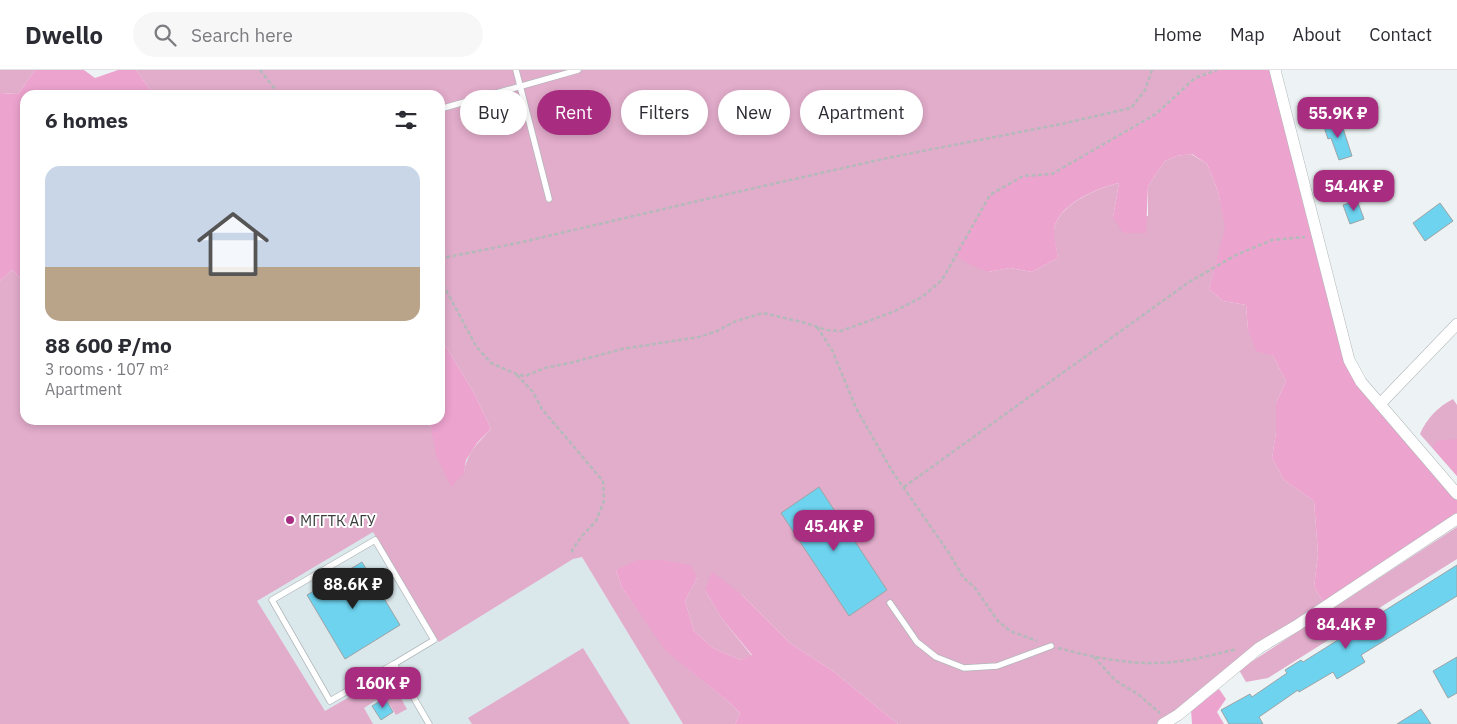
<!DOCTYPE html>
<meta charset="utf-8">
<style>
body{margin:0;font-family:"IBM Plex Sans",sans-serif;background:#f7f7f7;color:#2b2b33;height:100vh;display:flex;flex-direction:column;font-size:19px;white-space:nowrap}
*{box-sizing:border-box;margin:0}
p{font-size:16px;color:#7c7c81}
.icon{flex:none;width:28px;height:28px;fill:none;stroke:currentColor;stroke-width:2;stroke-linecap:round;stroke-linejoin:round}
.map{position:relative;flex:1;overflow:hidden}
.sheet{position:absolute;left:20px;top:20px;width:425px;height:335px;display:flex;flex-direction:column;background:#fff;border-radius:15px;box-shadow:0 2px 8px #0003}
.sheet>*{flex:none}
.banner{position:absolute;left:460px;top:20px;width:475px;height:45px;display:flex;gap:10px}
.price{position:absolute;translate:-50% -42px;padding:0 11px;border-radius:10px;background:#a82d81;color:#fff;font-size:16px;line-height:32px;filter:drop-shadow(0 1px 2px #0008)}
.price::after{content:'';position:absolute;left:50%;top:30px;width:15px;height:11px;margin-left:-8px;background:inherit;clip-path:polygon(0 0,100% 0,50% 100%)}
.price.on{background:#222;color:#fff}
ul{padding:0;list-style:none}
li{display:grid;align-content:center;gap:10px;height:265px;padding:0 25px}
li span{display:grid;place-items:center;height:155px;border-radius:15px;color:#555}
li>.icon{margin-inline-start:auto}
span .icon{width:90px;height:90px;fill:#fffc;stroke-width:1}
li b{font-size:21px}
h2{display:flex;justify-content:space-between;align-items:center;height:60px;padding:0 25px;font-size:21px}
.chip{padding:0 18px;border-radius:22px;background:#fff;box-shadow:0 2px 8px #0003;font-size:18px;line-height:45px}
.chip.on{background:#a82d81;color:#fff}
header{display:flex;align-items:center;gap:30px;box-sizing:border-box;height:70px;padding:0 25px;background:#fff;border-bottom:1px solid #e1e1e2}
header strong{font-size:24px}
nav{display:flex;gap:28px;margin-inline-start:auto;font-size:18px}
.search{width:350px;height:45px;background:#f7f7f7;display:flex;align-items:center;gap:12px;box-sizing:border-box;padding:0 18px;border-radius:28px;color:#7c7c81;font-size:19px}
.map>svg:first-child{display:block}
.built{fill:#dae8ec}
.green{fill:#e2accb}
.forest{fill:#eca3ce}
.building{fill:#6dd3ef;stroke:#9ea3a5}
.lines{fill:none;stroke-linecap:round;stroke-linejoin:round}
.service-casing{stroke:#b2b7b9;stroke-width:7}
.minor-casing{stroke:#b2b7b9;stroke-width:12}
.path{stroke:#b4b9ba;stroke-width:2.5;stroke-dasharray:4 2.5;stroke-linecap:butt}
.service{stroke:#fff;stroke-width:5.5}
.minor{stroke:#fff;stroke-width:11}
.poi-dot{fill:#a82d81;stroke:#fff;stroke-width:2}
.labels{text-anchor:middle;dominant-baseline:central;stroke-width:4;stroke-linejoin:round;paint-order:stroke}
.poi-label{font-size:15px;fill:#3b3d3d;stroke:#fff;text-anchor:start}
</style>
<header>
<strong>Dwello</strong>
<div class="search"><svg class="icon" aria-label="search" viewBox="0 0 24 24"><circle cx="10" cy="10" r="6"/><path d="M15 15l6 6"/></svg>Search here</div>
<nav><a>Home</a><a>Map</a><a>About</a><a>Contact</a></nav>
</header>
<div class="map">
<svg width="1457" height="654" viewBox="0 0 1457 654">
<rect width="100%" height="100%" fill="#edf3f4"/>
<polygon class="built" points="101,350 440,350 582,487 683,654 145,654"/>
<g class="green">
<polygon points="0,0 35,0 18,24 0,23"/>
<path d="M 136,0 L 1217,0 L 1195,8 L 1156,44 L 1052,104 L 1023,106 L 988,202 L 1010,198 L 1032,202 L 1058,188 C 1057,179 1053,168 1054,160 C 1057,135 1098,118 1119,113 L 1113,147 L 1148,146 L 1148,116 L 1165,91 L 1177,86 L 1191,84 L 1207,94 L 1218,121 L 1226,158 L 1209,219 L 1223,231 L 1246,235 L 1248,260 L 1273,286 L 1286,311 L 1276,333 L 1276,362 L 1272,388 L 1284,410 L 1314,431 L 1318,484 L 1314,517 L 1326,536 L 1163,654 L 898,654 L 833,601 L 790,573 L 741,524 L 705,520 L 722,549 L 752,586 L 741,590 L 713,578 L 694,561 L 685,531 L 697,508 L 616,500 L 622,518 L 667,581 L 730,633 L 740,643 L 735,654 L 683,654 L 582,487 L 573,489 L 439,572 L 373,462 L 257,531 L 325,641 L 382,608 C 394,610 401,629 407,639 L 396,645 L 384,625 L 364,638 L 373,654 L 0,654 L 0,211 L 12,200 L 25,213 L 25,350 L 430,350 L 432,359 L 464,403 C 467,383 477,374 491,359 L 474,323 L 440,267 L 440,25 L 154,25 Z"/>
<path d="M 1453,329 L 1457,335 L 1457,406 L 1420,364 C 1426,349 1439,336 1453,329 Z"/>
<polygon points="1457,457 1457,489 1268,608 1246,612 1239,600"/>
<polygon points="583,578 630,654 472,654 468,648"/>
</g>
<g class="forest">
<polygon points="35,0 84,0 95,8 118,0 136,0 154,25 25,25 25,213 12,200 0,211 0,23 18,24"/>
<path d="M 1217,0 L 1275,0 L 1349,290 L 1457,424 L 1457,449 L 1326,536 L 1314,517 L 1318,484 L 1314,431 L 1284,410 L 1272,388 L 1276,362 L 1276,333 L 1286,311 L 1273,286 L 1256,281 L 1248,260 L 1246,235 L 1223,231 L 1209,219 L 1225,158 L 1218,121 L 1207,94 L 1192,84 L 1177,86 L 1165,91 L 1148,116 L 1146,163 L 1123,163 L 1113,147 L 1119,113 C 1097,118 1057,135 1054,160 C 1054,169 1057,179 1058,188 L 1032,202 L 1010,198 L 988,202 L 969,194 L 955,185 L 990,125 L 1023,106 L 1053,103 L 1156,44 L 1195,8 Z"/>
<polygon points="440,267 474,323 491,359 478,372 466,390 464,403 451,417 436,385 430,350 440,350"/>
<polygon points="1457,369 1457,406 1433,378 1436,371"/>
<polygon points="638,490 661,490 691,495 697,508 685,531 694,561 713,578 741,590 752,585 722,549 705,520 712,502 741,524 790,573 833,601 898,654 735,654 740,643 730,633 666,581 622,518 616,500"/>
<polygon points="1219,619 1226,629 1217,642 1224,654 1192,654 1191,640"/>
</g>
<g class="building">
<polygon points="1340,49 1352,86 1339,90 1331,68 1328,69 1323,54"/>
<polygon points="1357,130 1364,149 1350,154 1343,135"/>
<polygon points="1440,133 1453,151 1425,171 1413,153"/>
<polygon points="819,417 887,520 849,546 781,443"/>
<polygon points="362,492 400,555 345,589 307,525"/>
<polygon points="1457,495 1457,526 1361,585 1365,592 1337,609 1333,602 1299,622 1298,620 1259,647 1263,654 1229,654 1221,640 1250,624 1252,627 1287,603 1285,600 1301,590 1303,592"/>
<polygon points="1457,587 1457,623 1448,628 1433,601"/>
<polygon points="385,628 393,642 381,650 372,636"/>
<polygon points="1421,639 1431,654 1397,654"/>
</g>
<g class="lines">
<g class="service-casing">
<g id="service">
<polyline points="516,0 549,129"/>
<polyline points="440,39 578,0"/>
<polyline points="890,533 917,572 936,587 964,598 997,596 1051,576"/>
<polyline points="394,594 330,631 272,530 375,470 434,570 394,594 429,654"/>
</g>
</g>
<g class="minor-casing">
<g id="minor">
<polyline points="1275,0 1349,290 1361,312 1457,424"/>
<polyline points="1380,334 1457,254"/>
<polyline points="1163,654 1178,645 1259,578 1296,556 1457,449"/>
</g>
</g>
<g class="path">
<polyline points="260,0 280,25"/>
<polyline points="440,187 443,188 518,173 715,127 892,87 1061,54 1131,38 1145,20 1152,0"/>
<polyline points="440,209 476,276 491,293 516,304 525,306 545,298 574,292 622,279 699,267 717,261 736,251 763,243 802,252 827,260 841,261 893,242 922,227 942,210 990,125 1023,106 1052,104 1156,44 1195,8 1217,0"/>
<polyline points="817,257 832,280 856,338 892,401 949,483 963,507 975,518 998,551 1010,561 1037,571"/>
<polyline points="517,305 533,322 542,339 603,411 604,431 596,451 582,466 572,480 573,484"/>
<polyline points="904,417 1189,212 1236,185 1272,170 1305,167"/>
<path d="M 1058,578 C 1096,588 1134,596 1173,592 C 1195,590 1216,584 1237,579"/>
<polyline points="1094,587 1115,610 1139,625 1160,643"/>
</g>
<use href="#service" class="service"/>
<use href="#minor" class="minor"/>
</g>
<circle class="poi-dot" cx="290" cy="450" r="5"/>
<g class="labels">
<g class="poi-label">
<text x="300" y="450">МГГТК АГУ</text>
</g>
</g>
</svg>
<b class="price" style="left:1338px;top:69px">55.9K ₽</b>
<b class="price" style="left:1354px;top:142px">54.4K ₽</b>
<b class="price" style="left:834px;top:482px">45.4K ₽</b>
<b class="price on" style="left:353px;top:540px">88.6K ₽</b>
<b class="price" style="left:1346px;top:580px">84.4K ₽</b>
<b class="price" style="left:383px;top:639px">160K ₽</b>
<div class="banner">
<a class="chip">Buy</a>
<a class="chip on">Rent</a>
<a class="chip">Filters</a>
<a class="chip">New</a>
<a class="chip">Apartment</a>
</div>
<section class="sheet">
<h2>6 homes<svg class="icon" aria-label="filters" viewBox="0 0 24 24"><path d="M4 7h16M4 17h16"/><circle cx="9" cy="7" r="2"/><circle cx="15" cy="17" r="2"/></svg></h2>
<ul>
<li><span style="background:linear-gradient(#c9d6e8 65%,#b9a48a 0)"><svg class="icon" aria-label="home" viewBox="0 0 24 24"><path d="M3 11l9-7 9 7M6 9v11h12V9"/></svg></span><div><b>88 600 ₽/mo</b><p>3 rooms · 107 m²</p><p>Apartment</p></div></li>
</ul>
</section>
</div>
